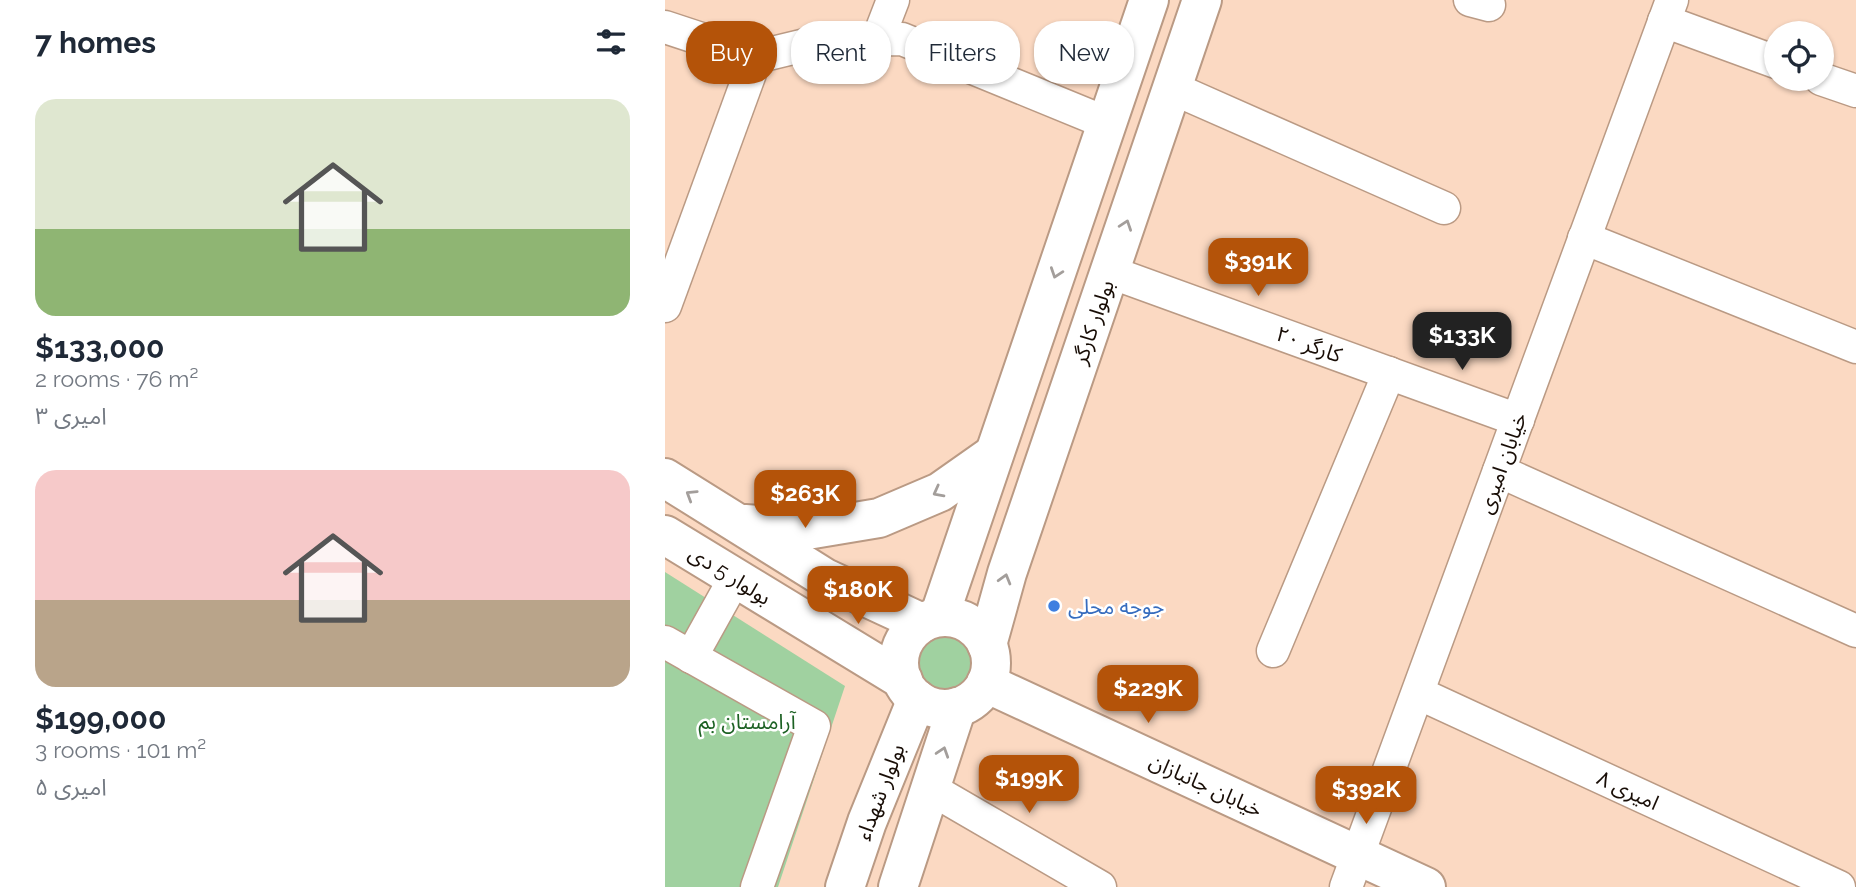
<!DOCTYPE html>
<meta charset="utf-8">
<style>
body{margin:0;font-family:Raleway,"Noto Sans Arabic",sans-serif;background:#f6f6f7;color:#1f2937;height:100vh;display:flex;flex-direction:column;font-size:26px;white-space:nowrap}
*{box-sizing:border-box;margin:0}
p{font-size:23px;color:#747a83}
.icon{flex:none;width:38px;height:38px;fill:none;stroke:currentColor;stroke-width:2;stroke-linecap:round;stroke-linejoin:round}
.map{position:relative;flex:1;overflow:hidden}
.details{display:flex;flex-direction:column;background:#fff;width:665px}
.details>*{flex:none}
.guide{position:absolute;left:21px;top:21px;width:665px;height:63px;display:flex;gap:14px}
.tools{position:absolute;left:1099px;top:21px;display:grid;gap:14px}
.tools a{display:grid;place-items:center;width:70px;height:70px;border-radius:50%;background:#fff;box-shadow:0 2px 5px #0004;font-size:35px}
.price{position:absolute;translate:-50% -60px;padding:0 16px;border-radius:14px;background:#b45309;color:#fff;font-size:23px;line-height:46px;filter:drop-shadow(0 2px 4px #0008)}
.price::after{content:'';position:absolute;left:50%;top:42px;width:21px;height:16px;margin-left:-10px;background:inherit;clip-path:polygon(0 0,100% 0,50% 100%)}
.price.active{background:#222;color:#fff}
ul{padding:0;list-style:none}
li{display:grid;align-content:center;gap:14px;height:371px;padding:0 35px}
li span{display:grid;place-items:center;height:217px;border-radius:21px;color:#555}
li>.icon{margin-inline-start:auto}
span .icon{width:126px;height:126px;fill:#fffc;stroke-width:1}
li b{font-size:30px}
h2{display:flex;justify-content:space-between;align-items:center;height:84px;padding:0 35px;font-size:30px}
.chip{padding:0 24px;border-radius:28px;background:#fff;box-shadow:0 2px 5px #0004;font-size:24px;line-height:63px}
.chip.active{background:#b45309;color:#fff}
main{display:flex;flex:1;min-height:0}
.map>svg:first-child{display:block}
.green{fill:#a0d1a0}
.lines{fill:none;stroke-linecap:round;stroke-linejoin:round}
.minor-casing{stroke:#ba9a84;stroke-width:35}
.major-casing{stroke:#ba9a84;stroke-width:42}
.minor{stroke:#fff;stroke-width:32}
.major{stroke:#fff;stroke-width:38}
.oneway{stroke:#a39e9b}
.shop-dot{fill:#3f7fe0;stroke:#fff;stroke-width:2.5}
.labels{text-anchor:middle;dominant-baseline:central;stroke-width:5;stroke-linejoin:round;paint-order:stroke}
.street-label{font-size:21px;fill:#180d06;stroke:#fff}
.shop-label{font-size:21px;fill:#366cbe;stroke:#fff;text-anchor:start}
.park-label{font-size:21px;fill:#1c6123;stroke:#fff}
</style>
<main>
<section class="details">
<h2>7 homes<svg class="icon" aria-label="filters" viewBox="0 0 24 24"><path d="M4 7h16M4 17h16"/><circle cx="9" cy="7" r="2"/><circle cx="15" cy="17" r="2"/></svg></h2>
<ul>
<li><span style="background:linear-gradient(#dfe7d0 60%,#8fb573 0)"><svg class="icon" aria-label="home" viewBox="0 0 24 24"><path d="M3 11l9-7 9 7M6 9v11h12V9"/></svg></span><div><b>$133,000</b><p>2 rooms · 76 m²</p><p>امیری ۳</p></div></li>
<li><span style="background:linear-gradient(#f6c9c9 60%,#b9a48a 0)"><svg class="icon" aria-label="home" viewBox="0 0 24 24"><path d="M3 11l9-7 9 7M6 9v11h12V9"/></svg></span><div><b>$199,000</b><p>3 rooms · 101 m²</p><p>امیری ۵</p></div></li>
</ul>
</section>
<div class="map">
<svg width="1191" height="887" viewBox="0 0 1191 887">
<rect width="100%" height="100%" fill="#fbd9c2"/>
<g class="green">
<polygon points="0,572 180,686 113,887 0,887"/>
<circle cx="280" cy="663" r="27"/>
</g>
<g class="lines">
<g class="minor-casing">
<g id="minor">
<polyline points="805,0 824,5"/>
<polyline points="999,21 1111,62"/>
<polyline points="0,27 91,57"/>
<polyline points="213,39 228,0"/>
<polyline points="91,57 161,40 237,39 442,123"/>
<polyline points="1156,79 1191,91"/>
<polyline points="507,88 779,208"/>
<polyline points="919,238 1191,347"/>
<polyline points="445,272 853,420"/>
<polyline points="0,306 91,57"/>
<polyline points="834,471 1191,631"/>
<polyline points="0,642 149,726 92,887"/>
<polyline points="608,651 724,373"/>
<polyline points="26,657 70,578"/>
<polyline points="753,693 1174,887"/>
<polyline points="266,789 435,887"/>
<polyline points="681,887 1007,0"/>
</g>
</g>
<g class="major-casing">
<g id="major">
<polyline points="0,478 160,578 257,623"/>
<polyline points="80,524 148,529 214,518 275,492 329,454"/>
<polyline points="0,535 238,680"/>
<polyline points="274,617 484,0"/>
<circle cx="280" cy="663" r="46"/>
<polyline points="322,645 342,573 537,0"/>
<polyline points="321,683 761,887"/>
<polyline points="180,887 202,822 252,699"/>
<polyline points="233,887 292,707"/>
</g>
</g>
<use href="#minor" class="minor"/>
<use href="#major" class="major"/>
</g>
<defs><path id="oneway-chevron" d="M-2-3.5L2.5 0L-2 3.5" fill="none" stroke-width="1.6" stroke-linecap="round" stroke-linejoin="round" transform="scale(1.75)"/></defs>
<g class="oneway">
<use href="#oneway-chevron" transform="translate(461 225) rotate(-71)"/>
<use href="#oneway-chevron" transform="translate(391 273) rotate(109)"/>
<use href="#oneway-chevron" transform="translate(273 492) rotate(152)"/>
<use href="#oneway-chevron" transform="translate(26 495) rotate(-148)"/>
<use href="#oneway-chevron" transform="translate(340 579) rotate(-74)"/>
<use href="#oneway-chevron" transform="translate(278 752) rotate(-72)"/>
</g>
<circle class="shop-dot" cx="389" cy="606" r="7"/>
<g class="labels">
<g class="street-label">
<text transform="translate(428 322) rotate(-71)">بولوار کارگر</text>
<text transform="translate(644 344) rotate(20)">کارگر ۲۰</text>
<text transform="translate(837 463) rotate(-70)">خیابان امیری</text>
<text transform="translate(65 575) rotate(32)">بولوار 5 دی</text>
<text transform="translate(541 785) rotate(25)">خیابان جانبازان</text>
<text transform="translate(963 790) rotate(25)">امیری ۸</text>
<text transform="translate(215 792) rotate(-69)">بولوار شهداء</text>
</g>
<g class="shop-label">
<text x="403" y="606">جوجه محلی</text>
</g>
<g class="park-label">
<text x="82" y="721">آرامستان بم</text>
</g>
</g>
</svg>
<div class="tools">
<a><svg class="icon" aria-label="locate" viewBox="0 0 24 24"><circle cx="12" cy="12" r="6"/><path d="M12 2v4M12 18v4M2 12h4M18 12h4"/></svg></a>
</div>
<b class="price" style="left:593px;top:298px">$391K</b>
<b class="price active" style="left:797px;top:372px">$133K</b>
<b class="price" style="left:140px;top:530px">$263K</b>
<b class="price" style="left:193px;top:626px">$180K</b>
<b class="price" style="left:483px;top:725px">$229K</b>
<b class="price" style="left:364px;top:815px">$199K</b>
<b class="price" style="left:701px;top:826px">$392K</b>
<div class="guide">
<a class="chip active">Buy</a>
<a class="chip">Rent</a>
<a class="chip">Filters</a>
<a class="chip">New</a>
</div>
</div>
</main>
